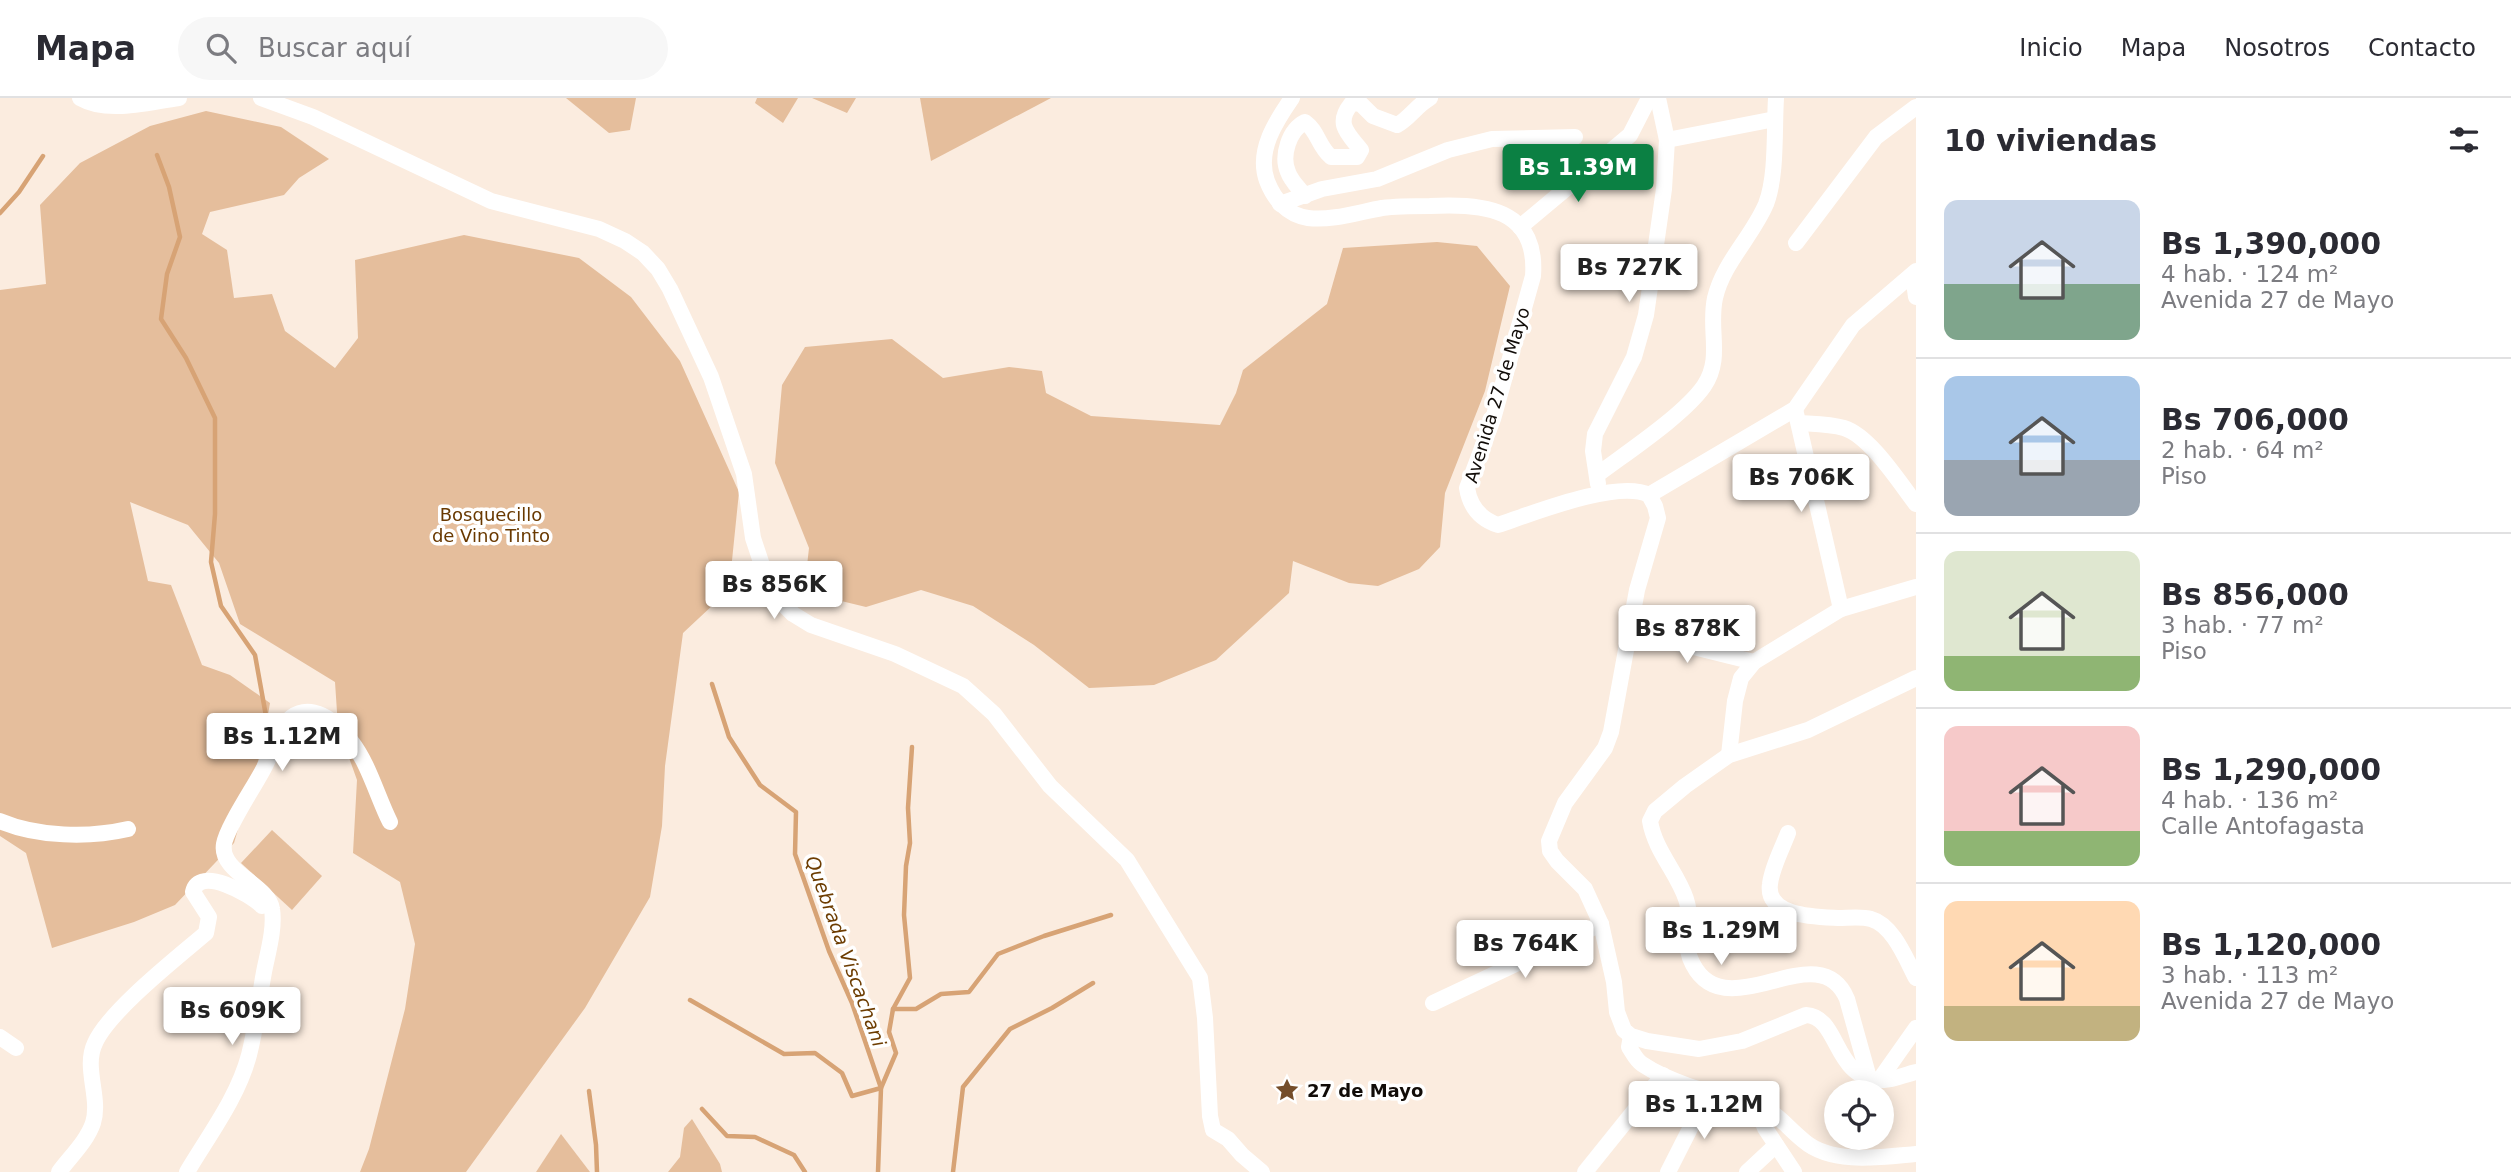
<!DOCTYPE html>
<html lang="es">
<meta charset="utf-8">
<style>
body{margin:0;font-family:"DejaVu Sans",sans-serif;background:#f7f7f7;color:#2b2b33;height:100vh;display:flex;flex-direction:column;font-size:26px;white-space:nowrap}
*{box-sizing:border-box;margin:0}
p{font-size:23px;color:#7c7c81}
.icon{flex:none;width:38px;height:38px;fill:none;stroke:currentColor;stroke-width:2;stroke-linecap:round;stroke-linejoin:round}
.map{position:relative;flex:1;overflow:hidden}
.details{display:flex;flex-direction:column;background:#fff;width:595px}
.details>*{flex:none}
.fabs{position:absolute;left:1824px;top:982px;display:grid;gap:14px}
.fabs a{display:grid;place-items:center;width:70px;height:70px;border-radius:50%;background:#fff;box-shadow:0 4px 18px #0003;font-size:35px}
.price{position:absolute;translate:-50% -60px;padding:0 16px;border-radius:7px;background:#fff;color:#222;font-size:23px;line-height:46px;filter:drop-shadow(0 2px 4px #0008)}
.price::after{content:'';position:absolute;left:50%;top:42px;width:21px;height:16px;margin-left:-10px;background:inherit;clip-path:polygon(0 0,100% 0,50% 100%)}
.price.on{background:#0b8043;color:#fff}
ul{padding:0;list-style:none}
li{display:flex;align-items:center;gap:21px;height:175px;padding:0 28px}
li+li{border-top:2px solid #e1e1e2}
li span{display:grid;place-items:center;flex:none;width:196px;height:140px;border-radius:14px;color:#555}
li>.icon{margin-inline-start:auto}
span .icon{width:84px;height:84px;fill:#fffc;stroke-width:1}
li b{font-size:30px}
h2{display:flex;justify-content:space-between;align-items:center;height:84px;padding:0 28px;font-size:30px}
header{display:flex;align-items:center;gap:42px;box-sizing:border-box;height:98px;padding:0 35px;background:#fff;border-bottom:2px solid #e1e1e2}
header strong{font-size:33px}
nav{display:flex;gap:38px;margin-inline-start:auto;font-size:24px}
.search{width:490px;height:63px;background:#f7f7f7;display:flex;align-items:center;gap:18px;box-sizing:border-box;padding:0 24px;border-radius:38px;color:#7c7c81;font-size:26px}
main{display:flex;flex:1;min-height:0}
.map>svg:first-child{display:block}
.green{fill:#e5be9c}
.lines{fill:none;stroke-linecap:round;stroke-linejoin:round}
.stream{stroke:#d7a375;stroke-width:4.5}
.minor{stroke:#fff;stroke-width:16}
.labels{text-anchor:middle;dominant-baseline:central;stroke-width:7;stroke-linejoin:round;paint-order:stroke}
.street-label{font-size:18px;fill:#110c08;stroke:#fff}
.park-label{font-size:18px;fill:#693900;stroke:#fff}
.poi-label{font-size:18px;font-weight:bold;fill:#110c08;stroke:#fff;text-anchor:start}
.water-label{font-size:19px;font-style:italic;fill:#6d3d02;stroke:#fff}
</style>
<header>
<strong>Mapa</strong>
<div class="search"><svg class="icon" aria-label="search" viewBox="0 0 24 24"><circle cx="10" cy="10" r="6"/><path d="M15 15l6 6"/></svg>Buscar aquí</div>
<nav><a>Inicio</a><a>Mapa</a><a>Nosotros</a><a>Contacto</a></nav>
</header>
<main>
<div class="map">
<svg width="1916" height="1074" viewBox="0 0 1916 1074">
<rect width="100%" height="100%" fill="#fbecdf"/>
<g class="green">
<polygon points="566,0 636,0 630,32 609,35"/>
<polygon points="757,0 798,0 783,25 755,5"/>
<polygon points="812,0 856,0 847,15"/>
<polygon points="920,0 1051,0 931,63"/>
<polygon points="206,13 281,29 329,61 299,80 284,97 210,114 202,136 227,152 234,200 272,196 285,233 335,270 358,240 355,162 464,137 579,160 631,199 680,263 739,394 729,492 683,535 665,668 662,728 650,799 585,910 466,1074 360,1074 369,1051 405,911 415,846 400,784 353,755 357,682 338,629 335,584 240,526 219,465 188,427 130,404 148,483 171,487 202,567 230,577 270,605 263,646 234,745 175,807 134,824 52,850 26,755 0,738 0,192 46,186 40,107 80,65 150,28"/>
<polygon points="1437,144 1477,148 1510,188 1485,293 1445,395 1440,449 1419,471 1378,488 1349,485 1293,463 1289,495 1216,562 1154,587 1089,590 1034,547 973,508 921,492 866,509 804,494 809,450 775,365 782,287 805,249 892,241 943,280 1009,269 1042,273 1046,295 1091,318 1220,327 1236,295 1243,272 1327,206 1343,150"/>
<polygon points="272,732 322,778 292,812 241,765"/>
<polygon points="692,1021 720,1066 722,1074 668,1074 680,1059 684,1030"/>
<polygon points="561,1036 590,1074 536,1074"/>
</g>
<g class="lines">
<g class="stream">
<polyline points="157,57 169,89 180,139 167,176 161,221 186,260 215,320 215,416 211,464 221,508 255,557 266,618"/>
<polyline points="0,115 19,94 43,58"/>
<polyline points="712,586 729,639 760,687 796,714 795,756 829,853 852,905 881,990 878,1074"/>
<polyline points="690,902 784,956 815,955 842,975 852,998 881,990 896,955 889,934 893,911 910,880 904,817 906,768 910,745 908,710 912,649"/>
<polyline points="893,911 916,911 941,896 969,894 998,856 1044,838 1111,817"/>
<polyline points="589,993 596,1047 597,1074"/>
<polyline points="702,1011 727,1038 755,1039 794,1057 805,1074"/>
<polyline points="953,1074 963,989 1010,931 1052,910 1093,885"/>
</g>
<g class="minor">
<path d="M 80,0 C 108,16 148,4 179,0"/>
<polyline points="261,0 313,19 491,103 599,131 625,143 643,155 658,171 670,191 711,279 744,376 753,440 764,473 782,505 793,516 811,527 895,556 963,588 994,616 1050,688 1127,762 1200,880 1205,920 1210,1018 1213,1032 1228,1041 1242,1057 1262,1074"/>
<path d="M 1292,0 C 1276,23 1256,53 1267,83 C 1274,101 1287,117 1308,120 C 1332,123 1359,114 1382,110 C 1398,108 1414,108 1430,108 C 1483,105 1538,110 1533,178 L 1493,321 L 1467,390 C 1470,409 1480,421 1498,427 C 1531,416 1618,381 1649,397 L 1655,408 L 1658,420 L 1637,492 L 1611,634 L 1605,650 L 1565,705 L 1549,743 L 1550,753 L 1557,763 L 1585,791 L 1601,826 L 1614,884 L 1617,914 L 1624,932 L 1631,938 L 1647,943 L 1699,951 L 1742,943 L 1806,917 C 1841,919 1832,983 1884,982 C 1894,982 1906,976 1916,974"/>
<polyline points="1667,42 1775,21"/>
<path d="M 1305,98 C 1299,90 1291,83 1288,74 C 1281,58 1289,32 1305,24 C 1318,33 1318,48 1331,59 L 1357,59 L 1361,52 C 1348,36 1335,26 1351,6 L 1360,5 L 1373,18 L 1397,27 C 1409,21 1417,7 1430,0"/>
<polyline points="1280,106 1322,91 1377,81 1448,52 1492,41 1575,39"/>
<polyline points="1520,129 1630,37 1649,0"/>
<polyline points="1796,145 1876,39 1916,9"/>
<polyline points="1913,177 1916,199"/>
<polyline points="1795,311 1841,511"/>
<path d="M 1799,325 C 1814,326 1830,326 1844,330 C 1870,338 1899,384 1916,406"/>
<path d="M 1597,377 C 1626,355 1684,317 1704,288 C 1723,260 1708,232 1715,200 C 1723,165 1752,139 1766,106 C 1777,78 1774,32 1776,0"/>
<polyline points="1598,386 1593,353 1595,336 1634,259 1646,217 1664,91 1667,42 1658,0"/>
<polyline points="1649,397 1795,311 1853,227 1916,173"/>
<polyline points="1629,533 1754,564"/>
<polyline points="1729,657 1735,603 1741,580 1754,564 1841,511 1916,489"/>
<path d="M 0,723 C 38,739 89,740 128,731"/>
<path d="M 1788,735 C 1782,751 1772,769 1770,786 C 1765,819 1817,819 1838,820 C 1848,820 1861,818 1871,821 C 1893,827 1906,861 1916,880"/>
<polyline points="1433,905 1601,826"/>
<path d="M 1631,938 L 1629,949 C 1633,955 1636,962 1642,966 C 1673,987 1720,997 1756,1007 L 1765,1030 L 1794,1074"/>
<polyline points="0,939 16,950"/>
<path d="M 1869,980 L 1847,901 C 1818,832 1721,938 1690,860 C 1683,841 1693,820 1686,801 C 1677,774 1655,753 1650,723 L 1655,713 L 1685,688 L 1729,657 L 1808,632 L 1916,580"/>
<polyline points="1880,981 1916,930"/>
<path d="M 1756,1007 C 1780,1016 1785,1028 1804,1043 C 1832,1067 1882,1059 1916,1056"/>
<path d="M 59,1074 C 70,1059 87,1043 93,1025 C 101,999 83,970 95,945 C 109,913 178,859 206,835 L 209,819 L 193,794 C 199,767 250,796 262,808"/>
<path d="M 187,1074 C 209,1037 238,999 249,957 C 256,930 259,901 264,874 C 268,854 275,830 272,811 C 269,787 219,774 224,746 C 227,728 257,685 266,666 C 271,657 272,646 277,637 C 299,598 329,614 351,643 C 369,666 377,698 390,724"/>
<polyline points="1585,1074 1663,977"/>
<polyline points="1668,1074 1700,1011 1711,995"/>
<polyline points="1747,1074 1776,1047"/>
</g>
</g>
<defs>
<g id="sight-bare" transform="scale(1.89)"><path d="M0-6L1.8-2.2L6-1.7L2.9 1.2L3.7 5.4L0 3.3L-3.7 5.4L-2.9 1.2L-6-1.7L-1.8-2.2Z" fill="#744d2a" stroke="#fff" stroke-width="2.5" paint-order="stroke"/></g>
</defs>
<g fill-rule="evenodd">
<use href="#sight-bare" x="1287" y="992"/>
</g>
<g class="labels">
<g class="street-label">
<text transform="translate(1497 297) rotate(-73)">Avenida 27 de Mayo</text>
</g>
<g class="park-label">
<text x="491" y="416">Bosquecillo<tspan x="491" dy="21">de Vino Tinto</tspan></text>
</g>
<g class="poi-label">
<text x="1307" y="992">27 de Mayo</text>
</g>
<g class="water-label">
<text transform="translate(846 853) rotate(70)">Quebrada Viscachani</text>
</g>
</g>
</svg>
<div class="fabs">
<a><svg class="icon" aria-label="locate" viewBox="0 0 24 24"><circle cx="12" cy="12" r="6"/><path d="M12 2v4M12 18v4M2 12h4M18 12h4"/></svg></a>
</div>
<b class="price on" style="left:1578px;top:106px">Bs 1.39M</b>
<b class="price" style="left:1629px;top:206px">Bs 727K</b>
<b class="price" style="left:1801px;top:416px">Bs 706K</b>
<b class="price" style="left:774px;top:523px">Bs 856K</b>
<b class="price" style="left:1687px;top:567px">Bs 878K</b>
<b class="price" style="left:282px;top:675px">Bs 1.12M</b>
<b class="price" style="left:1721px;top:869px">Bs 1.29M</b>
<b class="price" style="left:1525px;top:882px">Bs 764K</b>
<b class="price" style="left:232px;top:949px">Bs 609K</b>
<b class="price" style="left:1704px;top:1043px">Bs 1.12M</b>
</div>
<section class="details">
<h2>10 viviendas<svg class="icon" aria-label="filters" viewBox="0 0 24 24"><path d="M4 7h16M4 17h16"/><circle cx="9" cy="7" r="2"/><circle cx="15" cy="17" r="2"/></svg></h2>
<ul>
<li><span style="background:linear-gradient(#c9d6e8 60%,#7fa58c 0)"><svg class="icon" aria-label="home" viewBox="0 0 24 24"><path d="M3 11l9-7 9 7M6 9v11h12V9"/></svg></span><div><b>Bs 1,390,000</b><p>4 hab. · 124 m²</p><p>Avenida 27 de Mayo</p></div></li>
<li><span style="background:linear-gradient(#a9c7e8 60%,#9aa5b1 0)"><svg class="icon" aria-label="home" viewBox="0 0 24 24"><path d="M3 11l9-7 9 7M6 9v11h12V9"/></svg></span><div><b>Bs 706,000</b><p>2 hab. · 64 m²</p><p>Piso</p></div></li>
<li><span style="background:linear-gradient(#dfe7d0 75%,#8fb573 0)"><svg class="icon" aria-label="home" viewBox="0 0 24 24"><path d="M3 11l9-7 9 7M6 9v11h12V9"/></svg></span><div><b>Bs 856,000</b><p>3 hab. · 77 m²</p><p>Piso</p></div></li>
<li><span style="background:linear-gradient(#f6c9c9 75%,#8fb573 0)"><svg class="icon" aria-label="home" viewBox="0 0 24 24"><path d="M3 11l9-7 9 7M6 9v11h12V9"/></svg></span><div><b>Bs 1,290,000</b><p>4 hab. · 136 m²</p><p>Calle Antofagasta</p></div></li>
<li><span style="background:linear-gradient(#ffd9b3 75%,#c2b280 0)"><svg class="icon" aria-label="home" viewBox="0 0 24 24"><path d="M3 11l9-7 9 7M6 9v11h12V9"/></svg></span><div><b>Bs 1,120,000</b><p>3 hab. · 113 m²</p><p>Avenida 27 de Mayo</p></div></li>
</ul>
</section>
</main>
